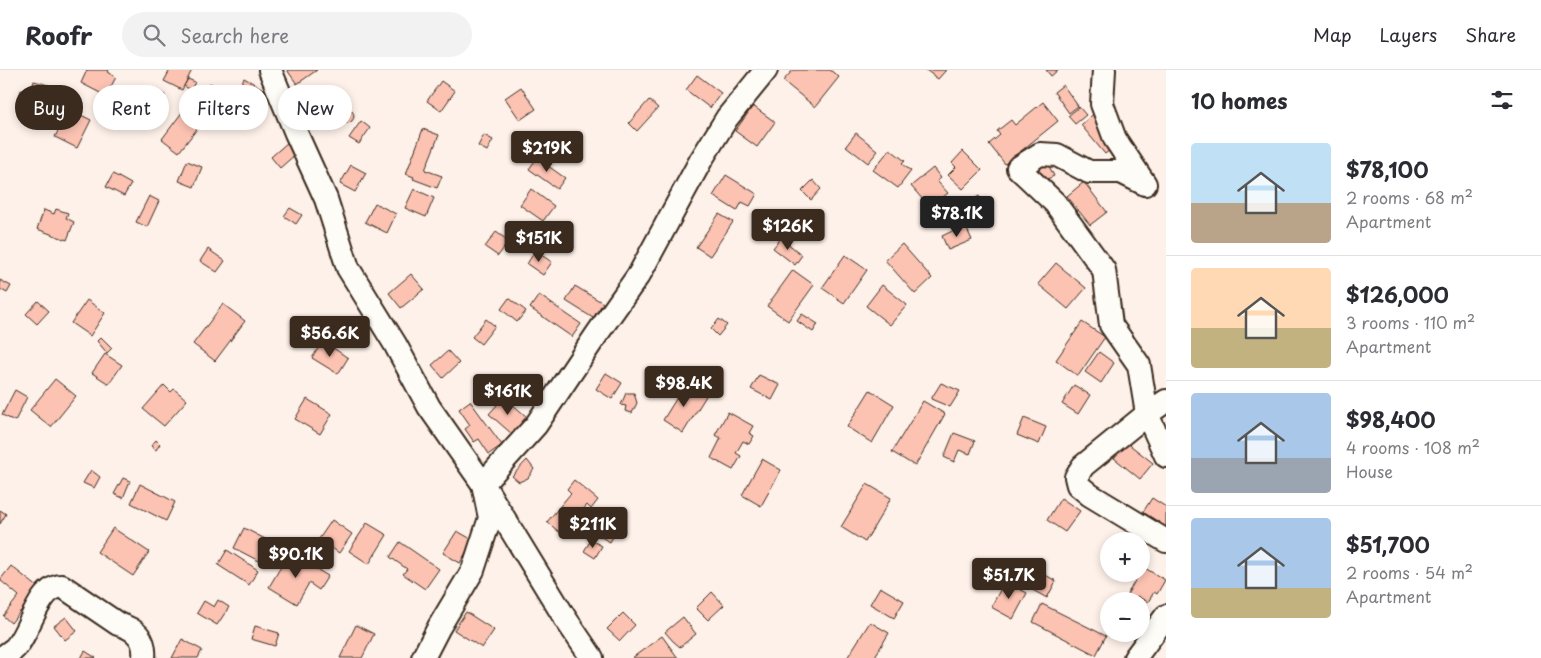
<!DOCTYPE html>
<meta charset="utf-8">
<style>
body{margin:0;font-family:"Playpen Sans",sans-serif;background:#f2f2f3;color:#2b2b33;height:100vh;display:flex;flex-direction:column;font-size:19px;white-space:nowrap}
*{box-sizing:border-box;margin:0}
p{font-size:16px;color:#7c7c81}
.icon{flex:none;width:28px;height:28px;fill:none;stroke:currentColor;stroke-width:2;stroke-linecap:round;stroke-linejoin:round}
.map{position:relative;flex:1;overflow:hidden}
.sheet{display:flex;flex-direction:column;background:#fff;width:375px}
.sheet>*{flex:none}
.hud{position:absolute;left:15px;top:15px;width:475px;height:45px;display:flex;gap:10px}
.fabs{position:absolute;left:1100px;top:462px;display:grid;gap:10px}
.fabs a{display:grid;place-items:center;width:50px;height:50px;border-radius:50%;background:#fff;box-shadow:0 2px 8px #0003;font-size:25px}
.price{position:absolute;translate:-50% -42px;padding:0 11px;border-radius:5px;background:#3b2a1e;color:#fff;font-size:16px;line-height:32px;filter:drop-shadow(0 1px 2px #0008)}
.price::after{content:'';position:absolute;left:50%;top:30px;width:15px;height:11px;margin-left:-8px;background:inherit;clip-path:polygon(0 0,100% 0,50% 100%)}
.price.selected{background:#222;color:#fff}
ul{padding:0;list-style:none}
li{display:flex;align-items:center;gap:15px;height:125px;padding:0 25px}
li+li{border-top:1px solid #e1e1e2}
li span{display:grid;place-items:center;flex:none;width:140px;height:100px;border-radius:5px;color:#555}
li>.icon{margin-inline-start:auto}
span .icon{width:60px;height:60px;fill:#fffc;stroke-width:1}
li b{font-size:21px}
h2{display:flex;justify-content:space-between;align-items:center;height:60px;padding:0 25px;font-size:21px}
.pill{padding:0 18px;border-radius:22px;background:#fff;box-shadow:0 2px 8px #0003;font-size:18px;line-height:45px}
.pill.selected{background:#3b2a1e;color:#fff}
header{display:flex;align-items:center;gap:30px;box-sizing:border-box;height:70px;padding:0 25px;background:#fff;border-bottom:1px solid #e1e1e2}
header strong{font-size:24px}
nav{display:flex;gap:28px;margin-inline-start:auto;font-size:18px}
.search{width:350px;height:45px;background:#f2f2f3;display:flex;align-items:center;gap:12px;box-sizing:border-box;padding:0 18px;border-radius:28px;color:#7c7c81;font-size:19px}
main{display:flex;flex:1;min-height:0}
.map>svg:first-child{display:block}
.building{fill:#fcc3b3;stroke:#3b2a1e}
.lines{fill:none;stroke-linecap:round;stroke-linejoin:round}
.street-casing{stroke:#3b2a1e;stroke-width:26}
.street{stroke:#fdfcf7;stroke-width:22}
</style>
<header>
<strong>Roofr</strong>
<div class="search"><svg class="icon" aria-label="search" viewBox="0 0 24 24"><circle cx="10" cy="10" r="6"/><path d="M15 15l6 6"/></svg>Search here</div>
<nav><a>Map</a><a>Layers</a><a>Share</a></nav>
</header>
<main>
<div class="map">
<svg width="1166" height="588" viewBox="0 0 1166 588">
<rect width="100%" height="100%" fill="#fdf1e9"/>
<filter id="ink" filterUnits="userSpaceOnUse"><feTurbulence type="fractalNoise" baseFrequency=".02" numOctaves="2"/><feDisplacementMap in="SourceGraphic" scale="10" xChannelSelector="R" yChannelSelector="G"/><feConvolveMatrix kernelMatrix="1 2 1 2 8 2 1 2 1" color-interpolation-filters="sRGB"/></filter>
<g filter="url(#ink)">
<g class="building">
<polygon points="87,0 109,0 108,2 116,7 106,26 81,13"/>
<polygon points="170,0 192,0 182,20 164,11"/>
<polygon points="287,0 317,0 297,14"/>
<polygon points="793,0 830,0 839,7 815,37 783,11"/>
<polygon points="926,0 946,0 938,9"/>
<polygon points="1046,0 1058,0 1051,6"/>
<polygon points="697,5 721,23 710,38 686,20"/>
<polygon points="244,8 265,20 256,37 235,25"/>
<polygon points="188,9 195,12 191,20 184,16"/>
<polygon points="34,11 52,16 45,41 17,33 21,20 30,23"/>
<polygon points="441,11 455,21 441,41 427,31"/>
<polygon points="210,13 219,19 211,30 202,24"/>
<polygon points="1063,15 1078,36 1069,43 1054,22"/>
<polygon points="521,17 536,39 520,50 505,28"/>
<polygon points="153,19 165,25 151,57 138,51"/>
<polygon points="316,20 333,34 325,44 308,30"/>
<polygon points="649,30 658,38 637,61 629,53"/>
<polygon points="1043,32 1058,51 1005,94 989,74 1000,65 997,61 1011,50 1015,55"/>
<polygon points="753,36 775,52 757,77 735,61"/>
<polygon points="186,37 204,50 179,82 162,69"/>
<polygon points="1079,37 1086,45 1075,54 1068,46"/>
<circle cx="347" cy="46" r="7"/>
<polygon points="69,39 91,50 77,78 55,67"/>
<polygon points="1098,40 1122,70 1105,84 1081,55"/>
<polygon points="361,51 370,58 359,74 349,68"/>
<polygon points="423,59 439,65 425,100 442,106 437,118 413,109 414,107 406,104"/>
<polygon points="856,63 878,81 868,93 846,76"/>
<polygon points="484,65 493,70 487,81 478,76"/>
<polygon points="288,72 297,83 280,98 271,87"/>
<polygon points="890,79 905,91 902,94 911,101 898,118 873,100"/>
<polygon points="963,81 982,100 963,119 948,105 956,97 952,93"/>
<polygon points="537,88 565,108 557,119 529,99"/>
<polygon points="1045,88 1054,106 1041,112 1032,95"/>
<polygon points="187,91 202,97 194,117 179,111"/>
<polygon points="351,95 366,103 355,122 340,114"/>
<polygon points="933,98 941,108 937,111 948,123 930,138 911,116"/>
<polygon points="113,104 131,114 124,126 106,117"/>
<polygon points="726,105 757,124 750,136 742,132 737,141 713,126"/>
<polygon points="813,110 821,119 811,130 802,121"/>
<polygon points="1084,112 1107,142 1090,155 1067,126"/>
<polygon points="414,119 434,128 426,147 405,138"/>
<polygon points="531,119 554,136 543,151 520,135"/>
<polygon points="149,126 159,131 147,157 136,152"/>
<polygon points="979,126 985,136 974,142 968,133"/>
<polygon points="375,133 396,144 387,163 365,152"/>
<polygon points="290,138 302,145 296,154 284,146"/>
<polygon points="56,139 68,143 66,148 74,152 67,170 37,159 44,140 54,144"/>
<polygon points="719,144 733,152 710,186 696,177"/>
<polygon points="965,155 972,170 948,180 942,166"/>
<polygon points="496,162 509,171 498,186 485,177"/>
<polygon points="781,168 802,185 795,195 773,178"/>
<polygon points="902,174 932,208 915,224 885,190"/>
<polygon points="208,179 225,191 217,202 200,191"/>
<polygon points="535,181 552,192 543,205 527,194"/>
<polygon points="845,185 867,200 844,233 822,218"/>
<polygon points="1056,193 1086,218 1068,239 1038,214"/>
<polygon points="793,200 814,215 788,251 767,236"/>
<polygon points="411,204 424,219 401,238 389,223"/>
<polygon points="0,210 11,216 7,223 0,219"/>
<polygon points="882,215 907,235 890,255 866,236"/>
<polygon points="575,216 603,233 593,248 566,231"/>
<polygon points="539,225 581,254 572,267 530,238"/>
<polygon points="509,228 526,241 517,252 501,239"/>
<polygon points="87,230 105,243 90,266 71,253"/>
<polygon points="38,231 49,241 37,254 26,244"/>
<polygon points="223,234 245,251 215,291 193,274"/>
<polygon points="802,244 818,254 813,262 797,251"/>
<polygon points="486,249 495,256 481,274 472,267"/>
<polygon points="719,249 727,255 718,266 711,259"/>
<polygon points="1082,252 1105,267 1078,306 1056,290"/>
<polygon points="101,267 112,278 107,283 97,271"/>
<polygon points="323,271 348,288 338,304 312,288"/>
<polygon points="448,281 459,293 443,308 432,295"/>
<polygon points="1099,282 1114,293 1101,313 1085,302"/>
<polygon points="105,284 122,295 109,314 92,303"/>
<polygon points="606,303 622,313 612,329 596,319"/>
<polygon points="759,305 780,315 772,330 751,319"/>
<polygon points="55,309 76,326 51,357 30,340"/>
<polygon points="686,313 706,326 683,363 663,350"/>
<polygon points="941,313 960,321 950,337 931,329"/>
<polygon points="164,315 171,322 174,319 187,330 164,356 143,339"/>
<polygon points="1074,315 1090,325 1078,344 1062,334"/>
<polygon points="15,320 27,327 15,351 2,345"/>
<polygon points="870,320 894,335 872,373 847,357"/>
<polygon points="626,323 634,323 637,333 632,343 625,341 626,336 621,335"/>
<polygon points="504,327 527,347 512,364 489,344"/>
<polygon points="307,329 332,344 320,364 295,349"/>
<polygon points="470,331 502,375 489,384 479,369 474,372 465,359 470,355 459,339"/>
<polygon points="923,331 945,344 915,396 892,382"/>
<polygon points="728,342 753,356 749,363 754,366 749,374 743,371 736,383 741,386 733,400 711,388 721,368 715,365"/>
<polygon points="1024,348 1046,357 1039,374 1017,365"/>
<polygon points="954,363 975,371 970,384 959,380 954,392 944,387"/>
<polygon points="156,370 160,374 156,380 151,376"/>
<polygon points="1126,372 1153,393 1140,409 1114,388"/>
<polygon points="762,389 781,400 761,436 742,425"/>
<polygon points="527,390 534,399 528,408 519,412 512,406"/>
<polygon points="91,400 100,407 94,418 83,413"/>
<polygon points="123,408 130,411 123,428 114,424"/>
<polygon points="574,410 598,430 591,439 587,435 563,465 547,452 571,423 567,419"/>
<polygon points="140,414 175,432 166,451 131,433"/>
<polygon points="867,414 891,428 865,472 841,457"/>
<polygon points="1061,428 1080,441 1065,462 1047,450"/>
<polygon points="1152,428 1166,437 1166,457 1143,442"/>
<polygon points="0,440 6,444 0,454"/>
<polygon points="332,450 352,464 339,483 319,469"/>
<polygon points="367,453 387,465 369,494 349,481"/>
<polygon points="606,455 616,462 610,472 599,466"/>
<polygon points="113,458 149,482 133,506 97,482"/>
<polygon points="244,458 269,471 259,491 234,478"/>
<polygon points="457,461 473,470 460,493 443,483"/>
<polygon points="591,470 602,476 595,488 584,481"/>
<polygon points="400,472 439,499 425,519 403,504 407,499 390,487"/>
<polygon points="227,480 258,500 249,515 218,495"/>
<polygon points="289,483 328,506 319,520 309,513 297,534 269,517"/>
<polygon points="1019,490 1056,511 1047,528 1009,507"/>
<polygon points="11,496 39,518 11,553 3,546 19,526 0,510"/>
<polygon points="1143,497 1165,510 1157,524 1154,522 1148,532 1137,526 1134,531 1131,531 1125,528 1139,504 1141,504"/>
<polygon points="1005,511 1027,523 1013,549 991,537"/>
<polygon points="880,517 904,531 894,548 870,534"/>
<polygon points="712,522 724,535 708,550 696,538"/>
<polygon points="218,530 229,537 217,555 197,543 204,531 214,537"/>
<polygon points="1042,534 1106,566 1096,585 1033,552"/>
<polygon points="466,542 494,560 482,578 454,560"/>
<polygon points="623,543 635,555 620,571 607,559"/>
<polygon points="66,547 77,561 65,570 54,556"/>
<polygon points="683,547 696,564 680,577 673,571 665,562"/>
<polygon points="870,552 889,563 874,588 847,588"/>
<polygon points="356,555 374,564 362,588 340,588"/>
<polygon points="255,556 279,563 275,576 251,569"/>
<polygon points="662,566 678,588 632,588"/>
<polygon points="182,569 202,580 198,588 172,588"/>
<polygon points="85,581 96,588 81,588"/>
</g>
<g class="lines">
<g class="street-casing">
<g id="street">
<polyline points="270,0 296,63 326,129 348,198 395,274 429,337 483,414 565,548 592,588"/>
<polyline points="1104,0 1102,34 1115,69 1145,114 1121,102 1089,102 1057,85 1040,84 1018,98 1055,133 1104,200 1111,255 1139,295 1147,344 1166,386"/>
<polyline points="1166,331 1147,344 1083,396 1076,407 1078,415 1090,425 1166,471"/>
<path d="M 2,588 C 6,584 10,582 14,579 C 29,565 38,516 62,516 L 118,554 C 136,559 146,569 144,588"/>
<polyline points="423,588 439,557 473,500 490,448 483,414 536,355 597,264 640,203 701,90 727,48 766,0"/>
<polyline points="1135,588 1166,546"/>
</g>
</g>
<use href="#street" class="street"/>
</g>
</g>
</svg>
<div class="fabs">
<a>+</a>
<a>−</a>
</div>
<b class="price" style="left:547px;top:103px">$219K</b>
<b class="price selected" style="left:957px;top:168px">$78.1K</b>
<b class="price" style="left:788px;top:181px">$126K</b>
<b class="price" style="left:539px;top:193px">$151K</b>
<b class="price" style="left:330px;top:288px">$56.6K</b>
<b class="price" style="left:684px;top:338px">$98.4K</b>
<b class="price" style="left:508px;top:346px">$161K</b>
<b class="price" style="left:593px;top:479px">$211K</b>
<b class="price" style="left:296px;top:509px">$90.1K</b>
<b class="price" style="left:1009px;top:530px">$51.7K</b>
<div class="hud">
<a class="pill selected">Buy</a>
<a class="pill">Rent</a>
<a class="pill">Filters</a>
<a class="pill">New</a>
</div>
</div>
<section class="sheet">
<h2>10 homes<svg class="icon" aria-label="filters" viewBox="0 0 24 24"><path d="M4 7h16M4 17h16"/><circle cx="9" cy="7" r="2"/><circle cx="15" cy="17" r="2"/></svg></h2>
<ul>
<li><span style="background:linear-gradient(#bfe0f5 60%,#b9a48a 0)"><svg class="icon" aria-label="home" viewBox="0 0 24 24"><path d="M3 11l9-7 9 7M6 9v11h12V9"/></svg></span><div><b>$78,100</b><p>2 rooms · 68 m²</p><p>Apartment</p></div></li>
<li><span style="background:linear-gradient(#ffd9b3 60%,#c2b280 0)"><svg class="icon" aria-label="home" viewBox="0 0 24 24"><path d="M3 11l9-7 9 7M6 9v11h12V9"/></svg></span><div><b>$126,000</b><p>3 rooms · 110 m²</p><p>Apartment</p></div></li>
<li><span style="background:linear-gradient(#a9c7e8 65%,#9aa5b1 0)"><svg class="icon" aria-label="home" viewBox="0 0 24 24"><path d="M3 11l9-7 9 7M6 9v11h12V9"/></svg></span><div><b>$98,400</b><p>4 rooms · 108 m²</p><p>House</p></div></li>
<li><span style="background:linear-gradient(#a9c7e8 70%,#c2b280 0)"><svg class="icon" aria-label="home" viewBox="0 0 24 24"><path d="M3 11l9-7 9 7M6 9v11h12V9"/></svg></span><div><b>$51,700</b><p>2 rooms · 54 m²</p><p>Apartment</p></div></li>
</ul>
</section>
</main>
